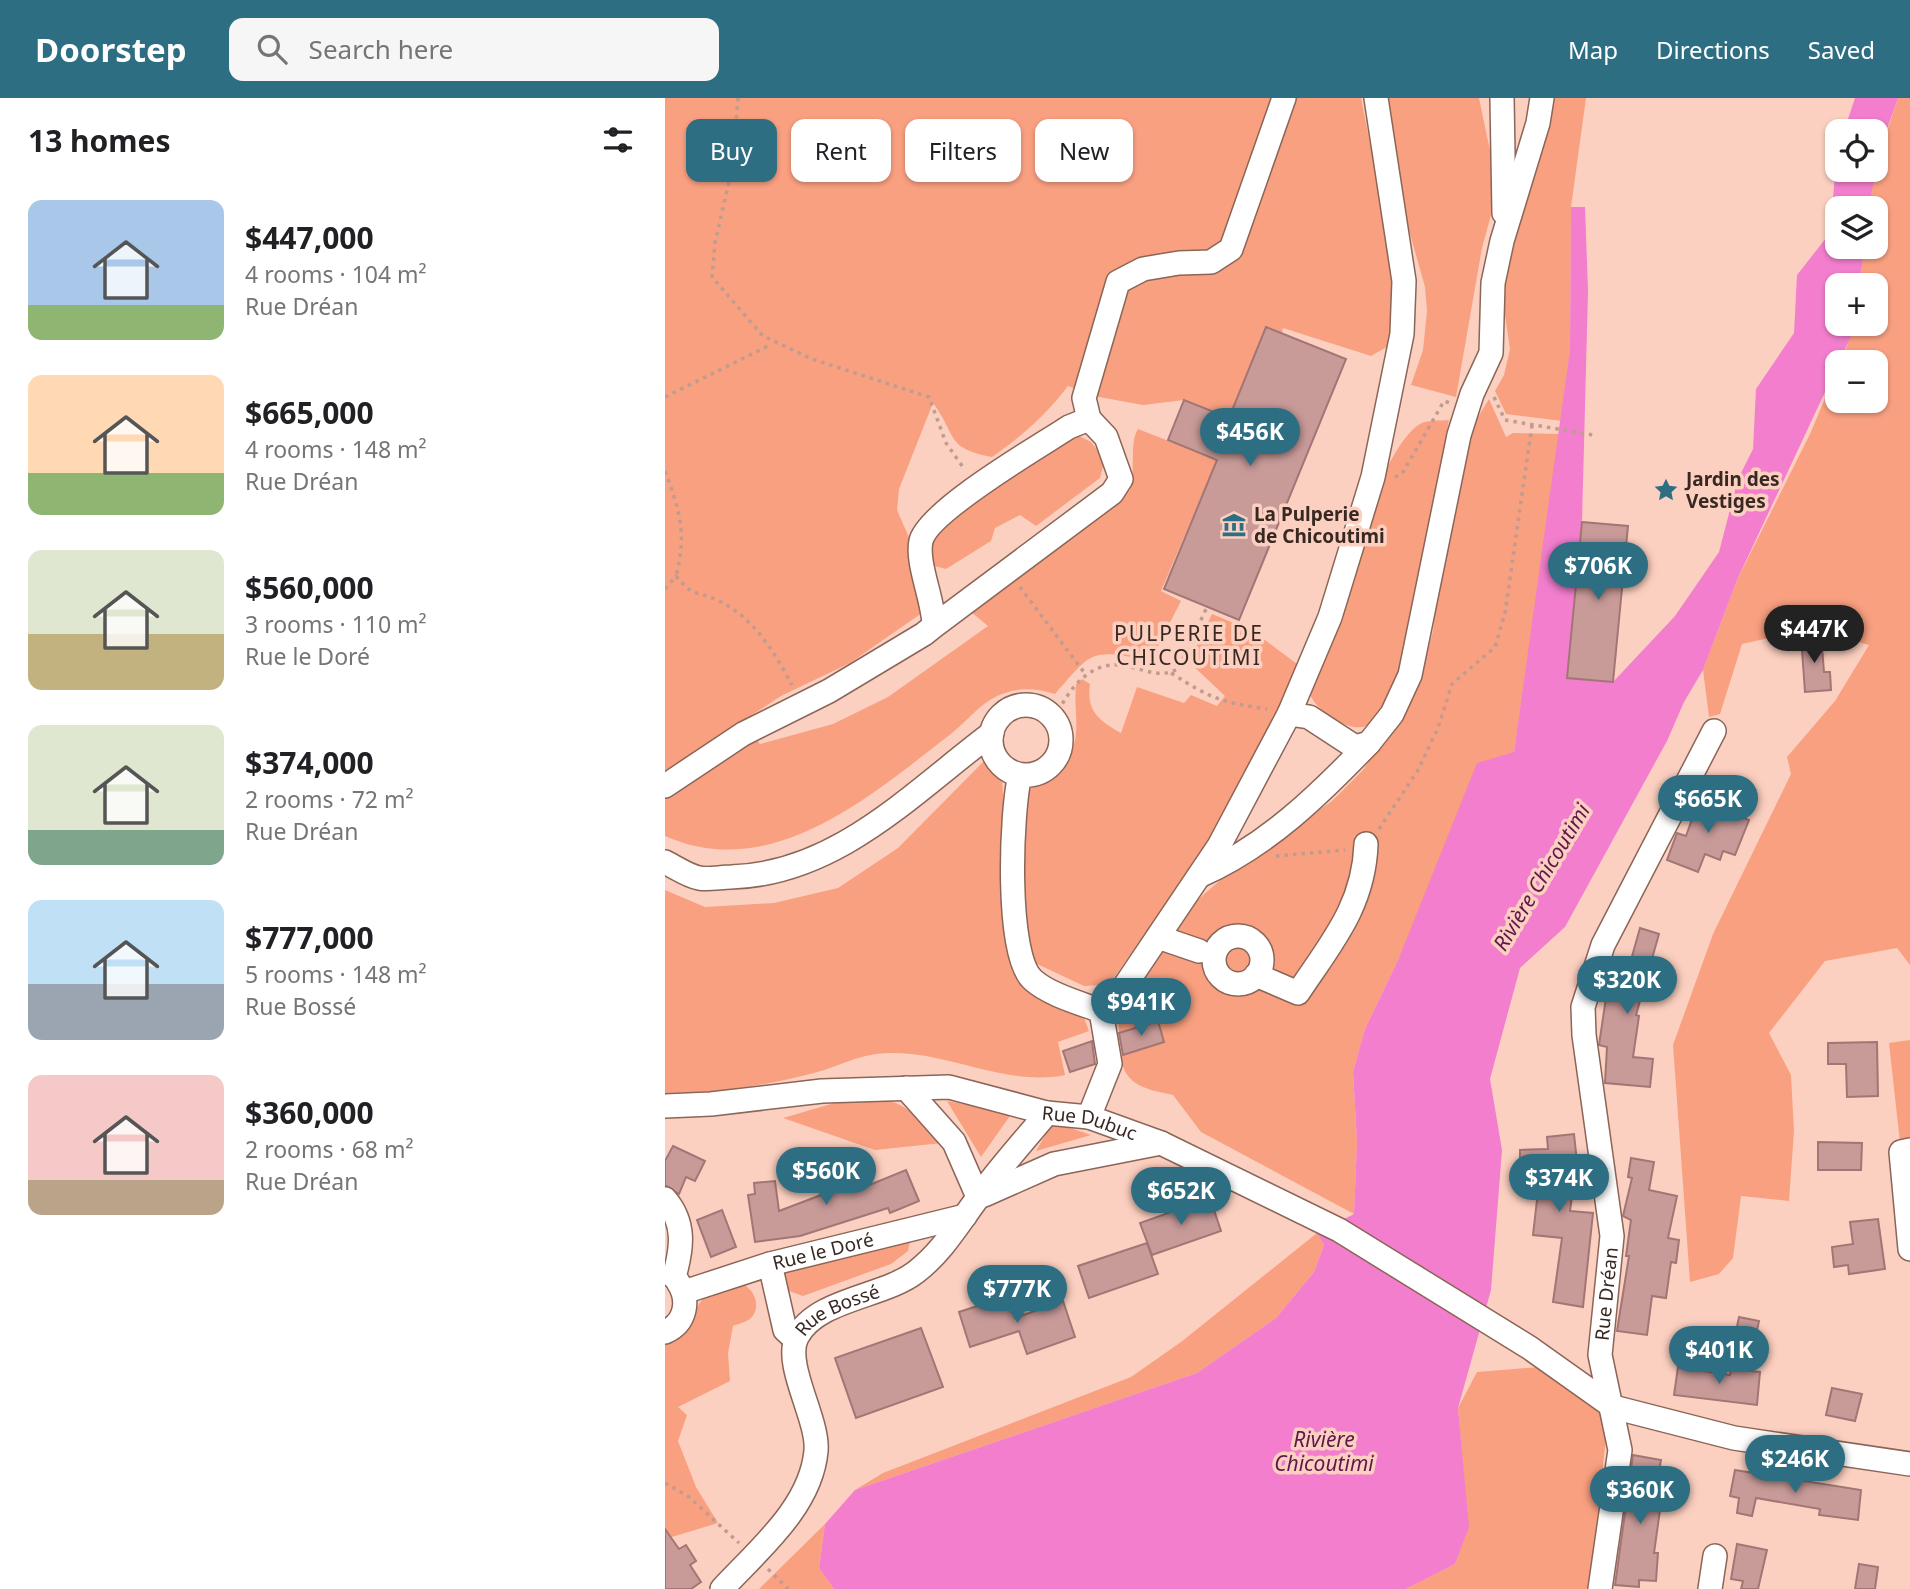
<!DOCTYPE html>
<meta charset="utf-8">
<style>
body{margin:0;font-family:"Noto Sans",sans-serif;background:#f6f6f6;color:#202124;height:100vh;display:flex;flex-direction:column;font-size:26px;white-space:nowrap}
*{box-sizing:border-box;margin:0}
p{font-size:23px;color:#757577}
.icon{flex:none;width:38px;height:38px;fill:none;stroke:currentColor;stroke-width:2;stroke-linecap:round;stroke-linejoin:round}
.map{position:relative;flex:1;overflow:hidden}
.panel{display:flex;flex-direction:column;background:#fff;width:665px}
.panel>*{flex:none}
.hud{position:absolute;left:21px;top:21px;width:665px;height:63px;display:flex;gap:14px}
.fabs{position:absolute;left:1160px;top:21px;display:grid;gap:14px}
.fabs a{display:grid;place-items:center;width:63px;height:63px;border-radius:14px;background:#fff;box-shadow:0 2px 5px #0004;font-size:35px}
.price{position:absolute;translate:-50% -60px;padding:0 16px;border-radius:24px;background:#2e6e82;color:#fff;font-size:23px;line-height:46px;filter:drop-shadow(0 2px 4px #0008)}
.price::after{content:'';position:absolute;left:50%;top:42px;width:21px;height:16px;margin-left:-10px;background:inherit;clip-path:polygon(0 0,100% 0,50% 100%)}
.price.selected{background:#222;color:#fff}
ul{padding:0;list-style:none}
li{display:flex;align-items:center;gap:21px;height:175px;padding:0 28px}
li span{display:grid;place-items:center;flex:none;width:196px;height:140px;border-radius:14px;color:#555}
li>.icon{margin-inline-start:auto}
span .icon{width:84px;height:84px;fill:#fffc;stroke-width:1}
li b{font-size:30px}
h2{display:flex;justify-content:space-between;align-items:center;height:84px;padding:0 28px;font-size:30px}
.tag{padding:0 24px;border-radius:14px;background:#fff;box-shadow:0 2px 5px #0004;font-size:24px;line-height:63px}
.tag.selected{background:#2e6e82;color:#fff}
header{display:flex;align-items:center;gap:42px;box-sizing:border-box;height:98px;padding:0 35px;background:#2e6e82;color:#fff}
header strong{font-size:33px}
nav{display:flex;gap:38px;margin-inline-start:auto;font-size:24px}
.search{width:490px;height:63px;background:#f6f6f6;display:flex;align-items:center;gap:18px;box-sizing:border-box;padding:0 24px;border-radius:14px;color:#757577;font-size:26px}
main{display:flex;flex:1;min-height:0}
.map>svg:first-child{display:block}
.green{fill:#f9a080}
.water{fill:#f27ecd}
.building{fill:#c89b99;stroke:#a17675;stroke-width:2}
.lines{fill:none;stroke-linecap:round;stroke-linejoin:round}
.minor-casing{stroke:#8b6557;stroke-width:26}
.path{stroke:#bf9c8f;stroke-width:3.5;stroke-dasharray:3.5 5;stroke-linecap:butt}
.minor{stroke:#fff;stroke-width:23}
.labels{text-anchor:middle;dominant-baseline:central;stroke-width:7;stroke-linejoin:round;paint-order:stroke}
.poi-label{font-size:19px;font-weight:bold;fill:#382822;stroke:#fcd0c0;text-anchor:start}
.street-label{font-size:19px;fill:#382822;stroke:#fcd0c0}
.neighbourhood-label{font-size:21px;letter-spacing:2px;fill:#382822;stroke:#fcd0c0}
.water-label{font-size:21px;font-style:italic;fill:#5f184c;stroke:#fcd0c0}
</style>
<header>
<strong>Doorstep</strong>
<div class="search"><svg class="icon" aria-label="search" viewBox="0 0 24 24"><circle cx="10" cy="10" r="6"/><path d="M15 15l6 6"/></svg>Search here</div>
<nav><a>Map</a><a>Directions</a><a>Saved</a></nav>
</header>
<main>
<section class="panel">
<h2>13 homes<svg class="icon" aria-label="filters" viewBox="0 0 24 24"><path d="M4 7h16M4 17h16"/><circle cx="9" cy="7" r="2"/><circle cx="15" cy="17" r="2"/></svg></h2>
<ul>
<li><span style="background:linear-gradient(#a9c7e8 75%,#8fb573 0)"><svg class="icon" aria-label="home" viewBox="0 0 24 24"><path d="M3 11l9-7 9 7M6 9v11h12V9"/></svg></span><div><b>$447,000</b><p>4 rooms · 104 m²</p><p>Rue Dréan</p></div></li>
<li><span style="background:linear-gradient(#ffd9b3 70%,#8fb573 0)"><svg class="icon" aria-label="home" viewBox="0 0 24 24"><path d="M3 11l9-7 9 7M6 9v11h12V9"/></svg></span><div><b>$665,000</b><p>4 rooms · 148 m²</p><p>Rue Dréan</p></div></li>
<li><span style="background:linear-gradient(#dfe7d0 60%,#c2b280 0)"><svg class="icon" aria-label="home" viewBox="0 0 24 24"><path d="M3 11l9-7 9 7M6 9v11h12V9"/></svg></span><div><b>$560,000</b><p>3 rooms · 110 m²</p><p>Rue le Doré</p></div></li>
<li><span style="background:linear-gradient(#dfe7d0 75%,#7fa58c 0)"><svg class="icon" aria-label="home" viewBox="0 0 24 24"><path d="M3 11l9-7 9 7M6 9v11h12V9"/></svg></span><div><b>$374,000</b><p>2 rooms · 72 m²</p><p>Rue Dréan</p></div></li>
<li><span style="background:linear-gradient(#bfe0f5 60%,#9aa5b1 0)"><svg class="icon" aria-label="home" viewBox="0 0 24 24"><path d="M3 11l9-7 9 7M6 9v11h12V9"/></svg></span><div><b>$777,000</b><p>5 rooms · 148 m²</p><p>Rue Bossé</p></div></li>
<li><span style="background:linear-gradient(#f6c9c9 75%,#b9a48a 0)"><svg class="icon" aria-label="home" viewBox="0 0 24 24"><path d="M3 11l9-7 9 7M6 9v11h12V9"/></svg></span><div><b>$360,000</b><p>2 rooms · 68 m²</p><p>Rue Dréan</p></div></li>
</ul>
</section>
<div class="map">
<svg width="1245" height="1491" viewBox="0 0 1245 1491">
<rect width="100%" height="100%" fill="#fcd0c0"/>
<g class="green">
<path d="M 0,0 L 696,0 L 733,186 L 727,246 L 706,258 L 618,230 L 617,235 L 601,229 L 564,320 L 519,302 L 478,307 L 434,299 L 403,288 C 381,317 357,338 327,359 C 280,350 293,339 268,305 L 234,391 L 232,412 L 259,474 L 257,515 L 185,565 L 116,598 L 78,623 L 95,646 L 168,626 L 223,599 L 323,528 L 305,513 L 465,392 C 471,373 464,345 473,331 L 552,362 L 496,493 L 516,503 L 492,550 L 477,561 C 423,550 425,557 390,596 C 370,590 351,589 332,598 C 315,606 302,623 287,635 C 208,696 107,786 0,738 Z"/>
<polygon points="716,0 814,0 833,91 817,150 791,299 746,287 758,252 762,213 760,189 740,118"/>
<polygon points="877,0 921,0 906,109 905,252 897,323 841,316 830,293 839,277 845,251 837,197"/>
<path d="M 1233,0 L 1245,0 L 1245,867 L 1232,850 L 1160,863 L 1104,935 L 1126,977 L 1129,1033 L 1124,1103 L 1076,1098 L 1068,1160 L 1054,1176 L 1025,1184 L 1008,947 L 1048,836 L 1126,676 L 1122,659 L 1170,603 L 1204,547 L 1145,531 L 1077,546 L 1055,616 L 1044,619 L 1038,572 L 1072,482 L 1145,336 L 1172,272 L 1172,303 L 1211,303 L 1211,264 L 1176,264 L 1190,226 L 1211,226 L 1211,187 L 1195,187 L 1199,149 L 1211,149 L 1211,110 L 1203,110 C 1208,72 1221,36 1233,0 Z"/>
<path d="M 824,301 L 841,339 L 848,335 L 895,336 L 849,654 L 734,860 L 700,931 L 688,974 L 692,1044 L 689,1116 L 536,1034 L 508,997 C 484,992 458,988 456,958 L 499,943 L 493,923 L 454,935 L 453,919 L 460,899 L 528,806 L 560,778 L 667,703 L 698,672 L 751,594 L 768,533 L 776,460 L 801,339 Z"/>
<path d="M 784,322 L 734,584 C 718,612 709,644 671,622 C 659,615 649,607 644,594 C 661,542 712,346 757,325 C 764,322 776,323 784,322 Z"/>
<polygon points="412,337 426,344 436,357 439,364 435,380 371,428 355,417 330,430 326,443 281,471 269,468 262,458 266,437 282,428 326,388"/>
<path d="M 547,516 L 588,533 L 632,566 L 615,617 L 534,758 L 448,881 L 437,887 L 419,888 L 370,865 L 359,841 L 360,700 L 366,690 L 393,667 L 399,668 C 419,638 408,620 411,586 L 417,581 L 425,586 C 421,613 434,623 456,635 L 472,589 L 519,605 L 526,597 L 552,608 L 560,598 L 524,564 Z"/>
<path d="M 321,661 L 337,680 L 347,852 L 417,915 L 424,933 L 393,944 L 400,977 C 342,989 284,954 226,955 C 195,955 176,968 149,975 C 100,988 50,995 0,995 L 0,792 L 40,809 L 109,805 L 173,790 L 233,750 Z"/>
<polygon points="1245,942 1245,1052 1236,1054 1224,945"/>
<path d="M 190,999 C 237,998 247,1013 277,1045 L 210,1052 L 118,1020 Z"/>
<polygon points="282,1003 347,1015 316,1059"/>
<polygon points="388,1024 426,1037 371,1053"/>
<polygon points="652,1135 659,1147 649,1174 611,1220 532,1275 190,1392 218,1375 466,1279 516,1244"/>
<polygon points="245,1143 243,1153 226,1166 138,1198 124,1193 118,1175 120,1170"/>
<path d="M 77,1186 C 90,1191 97,1210 85,1221 C 81,1224 73,1226 68,1228 L 63,1255 L 65,1283 L 13,1309 L 22,1317 L 13,1343 L 31,1389 L 53,1425 L 0,1441 L 0,1247 C 33,1237 22,1210 45,1195 C 53,1189 68,1188 77,1186 Z"/>
<polygon points="874,1269 922,1300 943,1323 924,1491 741,1491 790,1466 803,1429 793,1310 812,1274"/>
<polygon points="160,1426 154,1470 169,1491 94,1491"/>
</g>
<polygon class="water" points="1190,0 1233,0 1218,42 1203,110 1172,110 1172,149 1199,149 1195,187 1172,187 1172,226 1190,226 1189,232 1072,482 1038,572 1019,604 1002,643 900,829 855,870 825,981 837,1052 826,1192 793,1310 804,1429 790,1466 741,1491 169,1491 154,1470 160,1426 190,1392 532,1275 611,1220 649,1174 659,1147 652,1135 689,1116 692,1044 688,974 700,931 734,860 812,665 849,654 905,252 906,109 920,109 923,193 917,424 902,580 948,584 1010,518 1054,454 1073,381 1088,351 1091,291 1129,235 1132,177 1165,135 1172,54 1172,72 1211,72 1211,33 1179,33"/>
<g class="building">
<polygon points="601,229 681,261 574,522 499,491 552,362 503,342 519,302 564,320"/>
<polygon points="917,424 963,428 948,584 902,580"/>
<polygon points="1156,537 1159,574 1165,574 1166,592 1140,594 1136,538"/>
<polygon points="1036,696 1059,704 1057,712 1084,722 1070,757 1058,753 1055,762 1040,756 1033,774 1002,762 1012,735 1021,738"/>
<polygon points="975,830 994,836 971,917 974,918 968,959 988,961 985,989 940,985 942,949 934,947 942,893 939,892 947,864 964,869"/>
<polygon points="493,923 499,944 458,957 454,935"/>
<polygon points="427,943 430,966 405,974 398,953"/>
<polygon points="1212,944 1213,998 1182,999 1181,966 1163,966 1163,945"/>
<polygon points="909,1036 912,1064 903,1065 900,1097 907,1098 905,1113 928,1115 918,1209 888,1204 897,1140 868,1137 873,1093 856,1094 855,1076 855,1052 883,1051 882,1039"/>
<polygon points="1153,1044 1197,1045 1196,1072 1153,1072"/>
<polygon points="8,1048 40,1063 30,1083 21,1079 14,1096 0,1087 0,1063"/>
<polygon points="966,1060 989,1064 984,1092 1012,1098 1003,1140 1014,1142 1011,1165 1006,1164 1001,1200 987,1198 982,1237 952,1233 964,1158 961,1158 966,1122 958,1118 967,1080 963,1079"/>
<polygon points="241,1072 254,1103 225,1115 223,1110 135,1138 90,1144 83,1097 90,1096 89,1085 110,1083 114,1113 156,1097 196,1087 197,1090"/>
<polygon points="545,1100 556,1133 487,1157 475,1125"/>
<polygon points="57,1112 71,1149 46,1159 32,1122"/>
<polygon points="1213,1121 1220,1171 1184,1176 1183,1167 1169,1169 1167,1149 1188,1146 1185,1124"/>
<polygon points="482,1145 493,1176 424,1200 413,1168"/>
<polygon points="343,1198 350,1220 398,1203 410,1239 362,1256 354,1233 305,1249 294,1214"/>
<polygon points="1074,1219 1094,1223 1089,1247 1069,1243"/>
<polygon points="256,1230 278,1289 191,1320 170,1260"/>
<polygon points="1013,1269 1065,1277 1066,1271 1095,1274 1092,1307 1009,1297"/>
<polygon points="1167,1290 1197,1296 1190,1323 1161,1317"/>
<polygon points="968,1357 996,1362 987,1411 995,1412 989,1455 993,1455 991,1483 974,1482 974,1489 950,1487"/>
<polygon points="1070,1372 1196,1392 1193,1422 1154,1417 1155,1411 1091,1400 1087,1418 1072,1415 1074,1400 1065,1398"/>
<polygon points="0,1431 14,1451 21,1447 31,1463 25,1467 36,1484 26,1491 0,1491"/>
<polygon points="1072,1446 1102,1452 1093,1491 1076,1491 1078,1483 1066,1481"/>
<polygon points="1194,1466 1213,1469 1210,1491 1190,1491"/>
</g>
<g class="lines">
<g class="minor-casing">
<g id="minor">
<polyline points="837,0 839,115"/>
<polyline points="424,321 419,300 453,184 478,171 514,165 546,164 566,151 619,0"/>
<circle cx="361" cy="642" r="35"/>
<polyline points="624,616 644,619 690,649 704,645 727,616 745,577 794,337 807,296 826,255 828,185 837,143 873,25 877,0"/>
<path d="M 355,677 C 346,713 340,858 368,882 C 385,897 415,905 436,913"/>
<path d="M 0,688 L 78,636 L 164,593 L 259,536 L 269,528 L 447,395 L 456,381 L 441,339 L 424,321 L 404,329 C 375,348 263,413 256,443 C 251,465 269,503 269,528"/>
<path d="M 0,764 C 10,769 23,778 34,780 C 43,782 56,779 66,779 C 172,776 247,695 327,635"/>
<path d="M 534,778 C 602,748 653,698 704,645"/>
<circle cx="573" cy="862" r="24"/>
<polyline points="493,839 534,853"/>
<path d="M 591,877 L 633,895 C 666,845 699,808 701,746"/>
<polyline points="241,990 289,1044 313,1099"/>
<path id="s1" d="M 0,1008 L 46,1006 L 157,993 L 284,989 L 382,1015 L 424,1019 L 496,1045 L 674,1132 L 865,1250 L 948,1309 L 1069,1340 L 1245,1366"/>
<polyline points="424,1019 445,966 436,913 457,892 554,748 624,616 665,519 708,379 737,236 739,183 711,0"/>
<polyline points="1245,1052 1236,1054 1245,1151"/>
<polyline points="319,1097 389,1066 496,1045"/>
<path d="M 0,1101 C 21,1125 17,1151 9,1179"/>
<polyline points="105,1166 120,1232 130,1241"/>
<path id="s2" d="M 19,1194 L 105,1166 L 300,1118"/>
<path d="M 0,1234 C 21,1225 25,1202 13,1184"/>
<path id="s3" d="M 57,1491 C 93,1452 146,1409 151,1353 C 154,1322 118,1266 132,1239 C 151,1201 219,1199 251,1174 C 277,1154 292,1128 312,1101 C 333,1071 359,1043 382,1015"/>
<path id="s4" d="M 935,1491 L 955,1352 L 935,1257 L 947,1138 L 919,937 L 918,909 L 938,847 L 1049,633"/>
<polyline points="1045,1491 1050,1458"/>
</g>
</g>
<g class="path">
<polyline points="73,0 67,71 50,145 47,179 98,238 147,261 264,299 281,345 300,372"/>
<polyline points="0,299 103,248"/>
<polyline points="829,299 840,322 928,337"/>
<path d="M 0,373 C 15,413 22,436 11,478"/>
<polyline points="730,379 737,376 779,303 785,305"/>
<polyline points="355,489 421,577"/>
<path d="M 0,491 L 11,478 C 29,500 30,492 52,502 C 89,519 109,554 127,587"/>
<path d="M 506,575 C 547,601 555,604 602,611"/>
<path d="M 390,621 C 403,590 428,558 466,569 C 484,573 495,580 513,571 L 542,509"/>
<polyline points="714,731 753,672 773,630 787,586 830,549 840,515 867,327"/>
<polyline points="611,758 680,752"/>
<polyline points="0,1385 24,1399 74,1445"/>
<polyline points="103,1471 123,1491"/>
</g>
<use href="#minor" class="minor"/>
</g>
<defs>
<g id="sight-bare" transform="scale(1.89)"><path d="M0-6L1.8-2.2L6-1.7L2.9 1.2L3.7 5.4L0 3.3L-3.7 5.4L-2.9 1.2L-6-1.7L-1.8-2.2Z" fill="#2e6e82" stroke="#fcd0c0" stroke-width="2.5" paint-order="stroke"/></g>
<g id="museum-bare" transform="scale(1.89)"><path d="M0-6L6-3V-2H-6V-3ZM-5-1h2V3h-2ZM-1-1h2V3h-2ZM3-1h2V3H3ZM-6 4H6V6H-6Z" fill="#2e6e82" stroke="#fcd0c0" stroke-width="2.5" paint-order="stroke"/></g>
</defs>
<g fill-rule="evenodd">
<use href="#sight-bare" x="1001" y="392"/>
<use href="#museum-bare" x="569" y="427"/>
</g>
<g class="labels">
<g class="poi-label">
<text x="1021" y="381">Jardin des<tspan x="1021" dy="22">Vestiges</tspan></text>
<text x="589" y="416">La Pulperie<tspan x="589" dy="22">de Chicoutimi</tspan></text>
</g>
<g class="street-label">
<text stroke="none"><textPath href="#s1" startOffset="430">Rue Dubuc</textPath></text>
<text stroke="none"><textPath href="#s2" startOffset="145">Rue le Doré</textPath></text>
<text stroke="none"><textPath href="#s4" startOffset="299">Rue Dréan</textPath></text>
<text stroke="none"><textPath href="#s3" startOffset="338">Rue Bossé</textPath></text>
</g>
<g class="neighbourhood-label">
<text x="524" y="535">PULPERIE DE<tspan x="524" dy="24">CHICOUTIMI</tspan></text>
</g>
<g class="water-label">
<text transform="translate(876 779) rotate(-59)">Rivière Chicoutimi</text>
<text x="659" y="1341">Rivière<tspan x="659" dy="24">Chicoutimi</tspan></text>
</g>
</g>
</svg>
<div class="fabs">
<a><svg class="icon" aria-label="locate" viewBox="0 0 24 24"><circle cx="12" cy="12" r="6"/><path d="M12 2v4M12 18v4M2 12h4M18 12h4"/></svg></a>
<a><svg class="icon" aria-label="layers" viewBox="0 0 24 24"><path d="M12 4l9 5-9 5-9-5zM3 14l9 5 9-5"/></svg></a>
<a>+</a>
<a>−</a>
</div>
<b class="price" style="left:585px;top:370px">$456K</b>
<b class="price" style="left:933px;top:504px">$706K</b>
<b class="price selected" style="left:1149px;top:567px">$447K</b>
<b class="price" style="left:1043px;top:737px">$665K</b>
<b class="price" style="left:962px;top:918px">$320K</b>
<b class="price" style="left:476px;top:940px">$941K</b>
<b class="price" style="left:161px;top:1109px">$560K</b>
<b class="price" style="left:894px;top:1116px">$374K</b>
<b class="price" style="left:516px;top:1129px">$652K</b>
<b class="price" style="left:352px;top:1227px">$777K</b>
<b class="price" style="left:1054px;top:1288px">$401K</b>
<b class="price" style="left:1130px;top:1397px">$246K</b>
<b class="price" style="left:975px;top:1428px">$360K</b>
<div class="hud">
<a class="tag selected">Buy</a>
<a class="tag">Rent</a>
<a class="tag">Filters</a>
<a class="tag">New</a>
</div>
</div>
</main>
